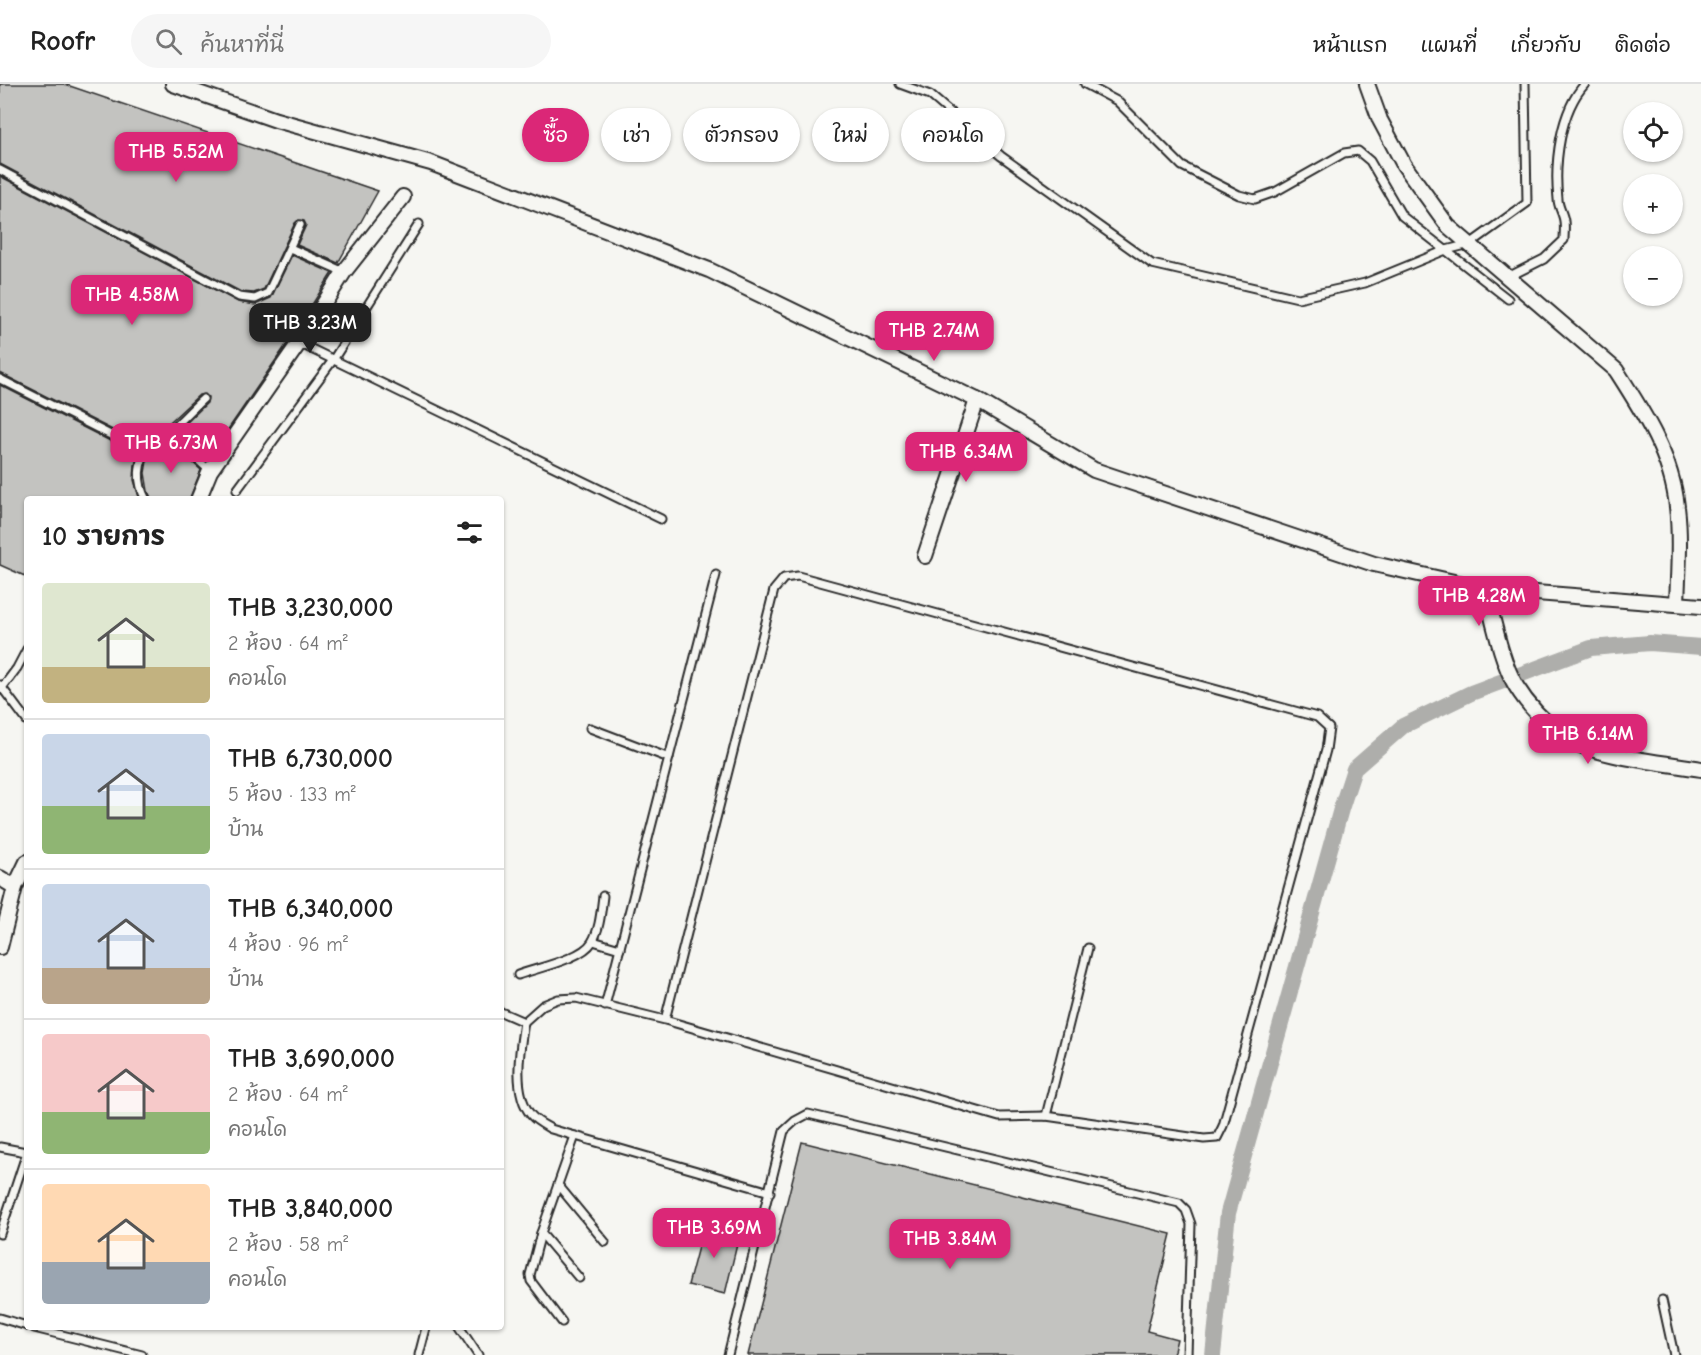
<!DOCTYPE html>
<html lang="th">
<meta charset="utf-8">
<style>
body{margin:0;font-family:"Comic Neue","Playpen Sans Thai",sans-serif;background:#f6f6f6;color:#222;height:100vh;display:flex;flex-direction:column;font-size:22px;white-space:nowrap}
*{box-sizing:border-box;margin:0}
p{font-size:20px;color:#767676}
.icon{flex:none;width:33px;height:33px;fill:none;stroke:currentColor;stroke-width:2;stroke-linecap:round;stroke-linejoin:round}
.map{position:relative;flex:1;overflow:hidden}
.sheet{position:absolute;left:24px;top:412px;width:480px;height:834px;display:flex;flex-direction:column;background:#fff;border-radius:6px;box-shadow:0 2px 4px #0004}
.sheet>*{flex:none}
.banner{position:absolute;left:522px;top:24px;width:570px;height:54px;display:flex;gap:12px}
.tools{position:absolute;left:1623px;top:18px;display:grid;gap:12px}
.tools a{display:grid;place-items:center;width:60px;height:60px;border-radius:50%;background:#fff;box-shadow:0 2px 4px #0004;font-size:30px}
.price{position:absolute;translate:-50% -51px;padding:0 14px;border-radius:12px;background:#db2777;color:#fff;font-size:20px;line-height:39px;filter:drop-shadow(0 2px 3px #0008)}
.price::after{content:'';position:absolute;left:50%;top:36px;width:18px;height:14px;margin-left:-9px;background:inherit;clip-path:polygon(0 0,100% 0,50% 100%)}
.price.selected{background:#222;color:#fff}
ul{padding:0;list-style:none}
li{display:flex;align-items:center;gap:18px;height:150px;padding:0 18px}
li+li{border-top:2px solid #e0e0e0}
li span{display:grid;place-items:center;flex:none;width:168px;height:120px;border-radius:6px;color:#555}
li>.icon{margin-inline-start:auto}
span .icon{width:72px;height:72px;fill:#fffc;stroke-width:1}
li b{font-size:26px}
h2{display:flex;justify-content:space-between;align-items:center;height:72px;padding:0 18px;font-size:26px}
.pill{padding:0 21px;border-radius:27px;background:#fff;box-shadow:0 2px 4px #0004;font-size:21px;line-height:54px}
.pill.selected{background:#db2777;color:#fff}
header{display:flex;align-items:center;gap:36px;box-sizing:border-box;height:84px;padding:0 30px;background:#fff;border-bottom:2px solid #e0e0e0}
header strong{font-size:28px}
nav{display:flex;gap:33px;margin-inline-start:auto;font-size:21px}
.search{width:420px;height:54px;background:#f6f6f6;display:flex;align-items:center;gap:15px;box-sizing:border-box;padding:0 21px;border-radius:33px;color:#767676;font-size:22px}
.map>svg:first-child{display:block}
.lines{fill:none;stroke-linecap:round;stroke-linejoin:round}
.canal{stroke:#aeaeab;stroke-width:16}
.building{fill:#c3c3c0;stroke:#2b2b2b;stroke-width:1.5}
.lane-casing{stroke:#2b2b2b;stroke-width:11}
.street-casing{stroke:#2b2b2b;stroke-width:18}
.lane{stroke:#f6f6f2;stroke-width:7}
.street{stroke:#f6f6f2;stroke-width:14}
</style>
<header>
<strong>Roofr</strong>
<div class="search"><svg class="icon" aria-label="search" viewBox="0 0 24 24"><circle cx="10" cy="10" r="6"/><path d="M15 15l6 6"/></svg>ค้นหาที่นี่</div>
<nav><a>หน้าแรก</a><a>แผนที่</a><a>เกี่ยวกับ</a><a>ติดต่อ</a></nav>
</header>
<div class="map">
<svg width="1701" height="1271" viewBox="0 0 1701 1271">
<rect width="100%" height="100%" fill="#f6f6f2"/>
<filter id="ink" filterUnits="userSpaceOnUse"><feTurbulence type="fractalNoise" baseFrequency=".0167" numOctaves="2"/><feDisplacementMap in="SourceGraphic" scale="12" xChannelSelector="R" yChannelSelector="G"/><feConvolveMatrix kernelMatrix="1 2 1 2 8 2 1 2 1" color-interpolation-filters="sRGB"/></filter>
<g filter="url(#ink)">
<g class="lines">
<polyline class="canal" points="1213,1271 1228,1129 1341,725 1354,685 1403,642 1471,609 1591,564 1650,559 1701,563"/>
</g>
<g class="building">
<polygon points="0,0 64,0 378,107 338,179 297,161 306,141 304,137 299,136 295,139 264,205 254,209 241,208 0,80"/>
<polygon points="0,92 238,218 255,221 271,214 292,171 332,189 291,254 207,376 176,349 207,319 208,313 205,310 199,311 144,362 0,289"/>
<polygon points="0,301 138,371 135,381 134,396 140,416 27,416 27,493 0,481"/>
<polygon points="168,356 201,386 189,416 152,416 148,407 145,389 147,377 156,365"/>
<polygon points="802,1058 1171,1150 1147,1247 1177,1255 1173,1271 748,1271"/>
<polygon points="704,1140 740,1148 725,1210 688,1201"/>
</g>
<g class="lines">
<g class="lane-casing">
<g id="lane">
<polyline points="900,0 930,11 1001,72 1152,180 1298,214 1365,199 1446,166 1470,160 1527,119 1525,0"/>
<polyline points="1085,0 1117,17 1182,82 1239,111 1255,115 1275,108 1344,69 1358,67 1370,77 1402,132 1508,215"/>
<polyline points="0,86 239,213 255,215 268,209 300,141"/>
<polyline points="290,164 344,188"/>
<path d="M 1508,193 L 1544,175 L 1564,156 C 1564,150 1565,143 1564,137 C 1563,129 1558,123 1558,115 C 1554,79 1560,27 1585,0"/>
<polyline points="299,259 661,435"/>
<polyline points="0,295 146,369"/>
<polyline points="168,349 210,387"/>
<polyline points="237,406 333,276 419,140"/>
<path d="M 146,416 C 137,399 136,378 150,363 C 155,357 163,353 169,348 C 180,338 191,326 203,315"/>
<polyline points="0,601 27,637"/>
<polyline points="2,604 17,584 27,565"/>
<polyline points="590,644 669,674"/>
<polyline points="593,857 620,865"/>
<path d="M 518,891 C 537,884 582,875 592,858 C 600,845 601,827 603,812"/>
<polyline points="605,922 716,491"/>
<path d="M 501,928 L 524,938 C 520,964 512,1009 531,1031 C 536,1037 544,1041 551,1045 L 770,1108"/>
<polyline points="524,938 543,921 558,915 576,914 665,936 999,1033 1046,1032 1204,1055 1217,1054 1223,1042 1326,666 1329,644 1317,633 798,492 784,494 774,506 665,936"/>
<polyline points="1046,1032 1088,864"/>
<polyline points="0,1063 26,1068"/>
<polyline points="558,1101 605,1158"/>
<polyline points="541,1149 579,1194"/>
<polyline points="0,1150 27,1068"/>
<polyline points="1662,1216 1674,1271"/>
<polyline points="0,1234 27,1242"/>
<polyline points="562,1238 531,1197 530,1191 541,1149 575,1052"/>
<polyline points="34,1244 142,1271"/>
<polyline points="460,1244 478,1271"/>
<polyline points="419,1271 426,1244"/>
<polyline points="728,1271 784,1047 795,1037 808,1030 1179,1119 1186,1126 1191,1140 1187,1271"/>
</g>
</g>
<g class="street-casing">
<g id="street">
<polyline points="173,0 276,36 431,79 709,186 977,316 1094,386 1374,480 1485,505 1701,522"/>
<path d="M 1367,0 L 1380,36 L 1404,81 L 1448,142 L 1616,286 C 1643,328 1672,372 1677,423 C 1681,455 1678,488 1677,520"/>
<polyline points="198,416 210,387 299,259 344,188 403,113"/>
<polyline points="925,472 977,316"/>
<path d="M 1485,505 C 1493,534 1501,577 1516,602 C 1527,620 1545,639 1563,652 C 1590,672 1666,679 1701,685"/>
<polyline points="0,794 15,803"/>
<polyline points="0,863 15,803 27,778"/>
</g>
</g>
<use href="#lane" class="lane"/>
<use href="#street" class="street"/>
</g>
</g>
</svg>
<div class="tools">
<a><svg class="icon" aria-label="locate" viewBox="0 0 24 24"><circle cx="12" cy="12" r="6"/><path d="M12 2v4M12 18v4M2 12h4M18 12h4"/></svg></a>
<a>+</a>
<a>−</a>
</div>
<b class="price" style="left:176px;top:99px">THB 5.52M</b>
<b class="price" style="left:132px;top:242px">THB 4.58M</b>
<b class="price selected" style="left:310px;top:270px">THB 3.23M</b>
<b class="price" style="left:934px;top:278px">THB 2.74M</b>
<b class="price" style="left:171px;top:390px">THB 6.73M</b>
<b class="price" style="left:966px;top:399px">THB 6.34M</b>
<b class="price" style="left:1479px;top:543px">THB 4.28M</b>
<b class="price" style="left:1588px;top:681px">THB 6.14M</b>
<b class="price" style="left:714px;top:1175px">THB 3.69M</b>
<b class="price" style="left:950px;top:1186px">THB 3.84M</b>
<div class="banner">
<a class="pill selected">ซื้อ</a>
<a class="pill">เช่า</a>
<a class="pill">ตัวกรอง</a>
<a class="pill">ใหม่</a>
<a class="pill">คอนโด</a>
</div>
<section class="sheet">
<h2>10 รายการ<svg class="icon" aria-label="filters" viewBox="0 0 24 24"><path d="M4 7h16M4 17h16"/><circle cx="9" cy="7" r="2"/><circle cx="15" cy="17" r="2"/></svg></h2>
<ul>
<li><span style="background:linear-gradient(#dfe7d0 70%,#c2b280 0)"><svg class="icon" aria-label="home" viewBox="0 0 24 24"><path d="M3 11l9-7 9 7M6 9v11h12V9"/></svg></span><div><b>THB 3,230,000</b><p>2 ห้อง · 64 m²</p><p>คอนโด</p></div></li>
<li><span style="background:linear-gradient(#c9d6e8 60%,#8fb573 0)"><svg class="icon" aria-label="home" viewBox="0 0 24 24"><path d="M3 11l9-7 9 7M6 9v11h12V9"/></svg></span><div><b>THB 6,730,000</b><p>5 ห้อง · 133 m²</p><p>บ้าน</p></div></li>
<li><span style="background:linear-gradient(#c9d6e8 70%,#b9a48a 0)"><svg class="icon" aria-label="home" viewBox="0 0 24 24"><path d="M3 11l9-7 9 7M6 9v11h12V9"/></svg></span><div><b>THB 6,340,000</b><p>4 ห้อง · 96 m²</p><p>บ้าน</p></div></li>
<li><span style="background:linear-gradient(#f6c9c9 65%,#8fb573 0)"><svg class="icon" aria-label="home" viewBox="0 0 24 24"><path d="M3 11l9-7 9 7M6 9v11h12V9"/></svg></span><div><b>THB 3,690,000</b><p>2 ห้อง · 64 m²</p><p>คอนโด</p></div></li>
<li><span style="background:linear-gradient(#ffd9b3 65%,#9aa5b1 0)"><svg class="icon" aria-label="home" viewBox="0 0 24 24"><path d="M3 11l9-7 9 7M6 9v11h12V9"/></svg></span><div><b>THB 3,840,000</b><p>2 ห้อง · 58 m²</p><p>คอนโด</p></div></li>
</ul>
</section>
</div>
